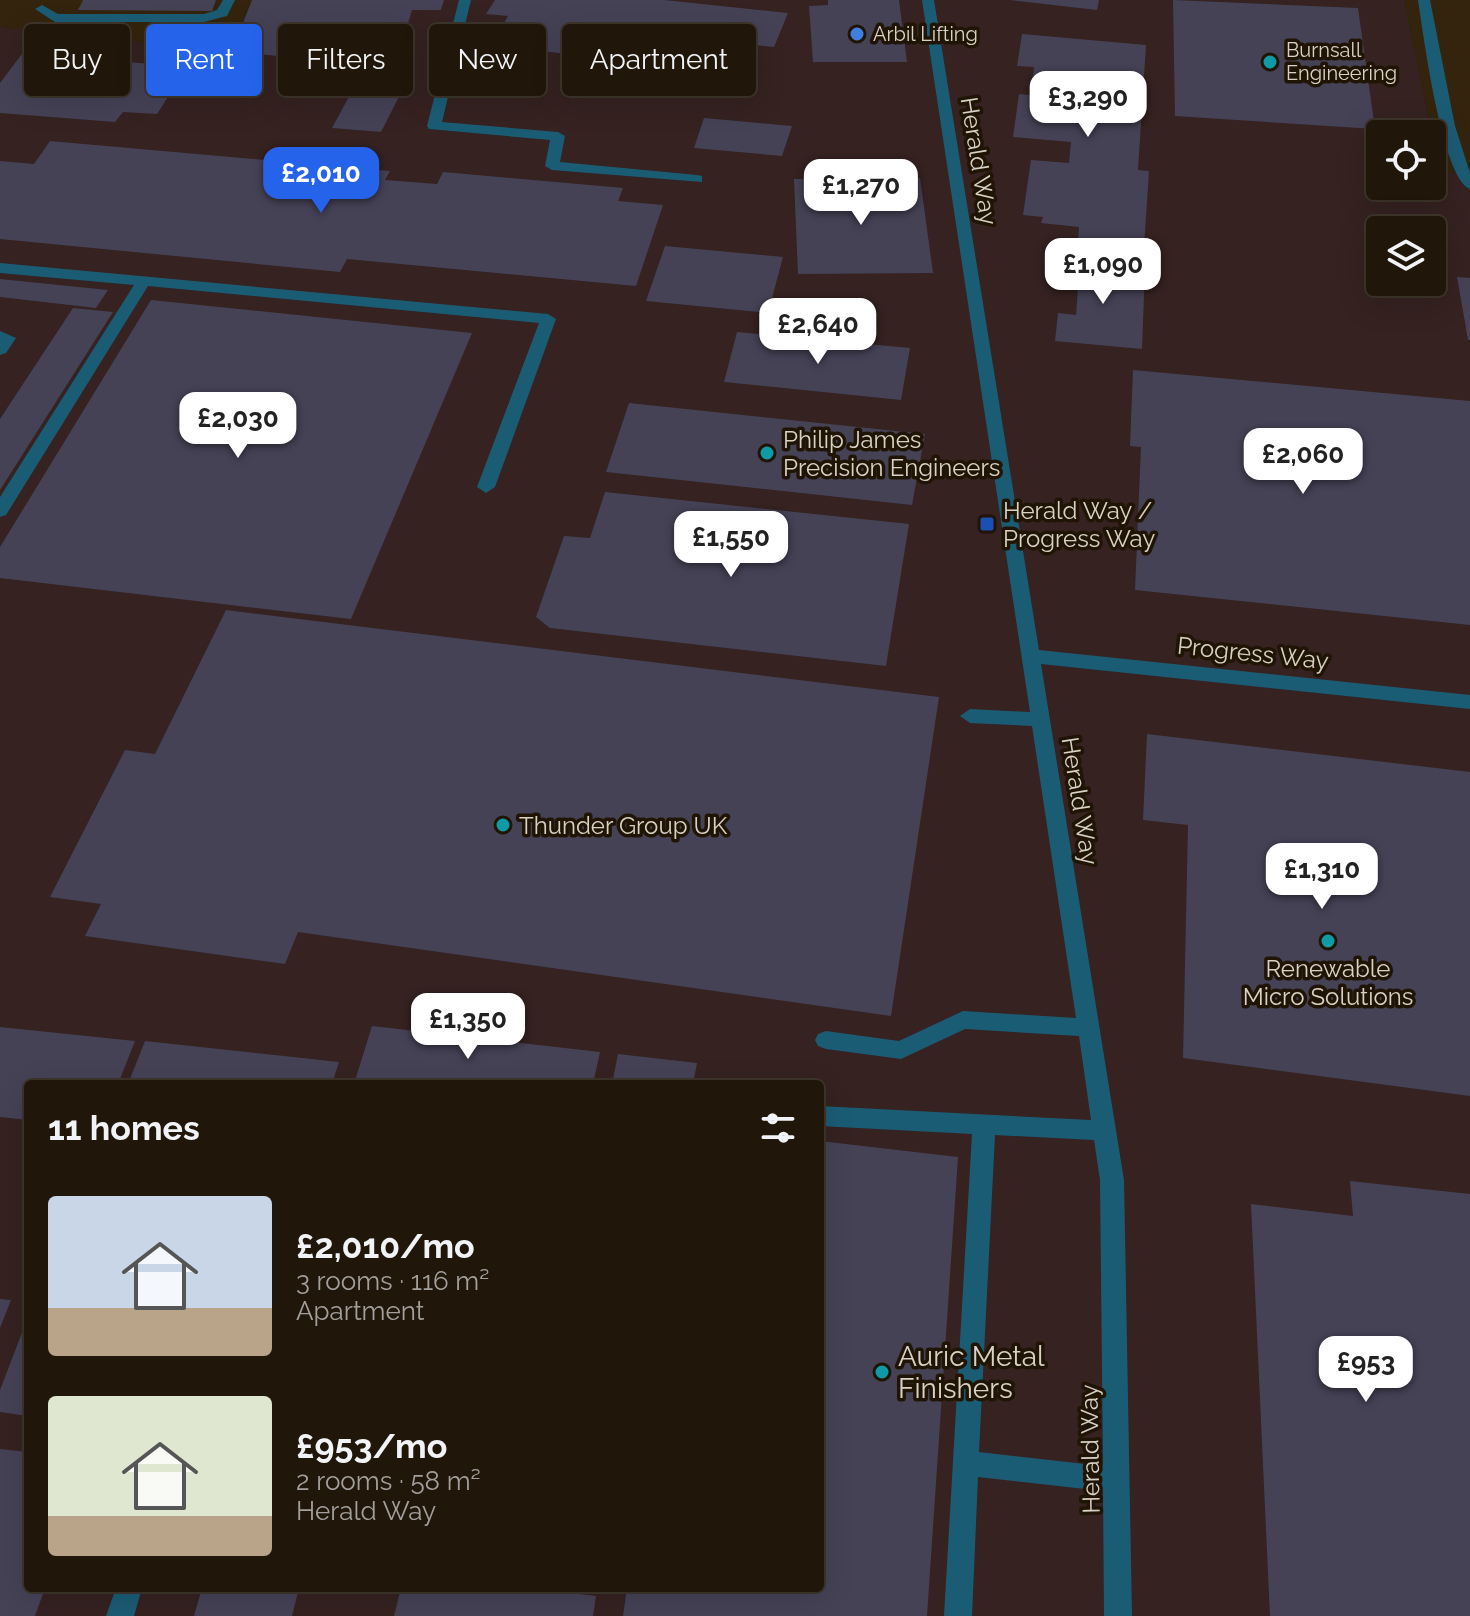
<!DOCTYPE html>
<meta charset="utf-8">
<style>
body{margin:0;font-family:Raleway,sans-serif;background:#2d2318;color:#f1f3f6;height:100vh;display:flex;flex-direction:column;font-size:30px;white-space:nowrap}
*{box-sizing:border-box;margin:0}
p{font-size:26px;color:#a29f9c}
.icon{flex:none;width:44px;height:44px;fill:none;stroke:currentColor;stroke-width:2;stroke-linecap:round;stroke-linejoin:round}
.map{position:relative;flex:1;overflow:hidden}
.drawer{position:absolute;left:24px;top:1080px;width:800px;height:512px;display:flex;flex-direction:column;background:#20160a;border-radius:8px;box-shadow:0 8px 32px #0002,0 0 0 2px #3d352b}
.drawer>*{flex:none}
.banner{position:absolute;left:24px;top:24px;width:800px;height:72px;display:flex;gap:16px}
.fabs{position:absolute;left:1366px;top:120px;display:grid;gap:16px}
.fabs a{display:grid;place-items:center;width:80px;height:80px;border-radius:8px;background:#20160a;box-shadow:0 8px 32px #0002,0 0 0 2px #3d352b;font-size:40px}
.price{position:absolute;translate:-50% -68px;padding:0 18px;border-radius:16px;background:#fff;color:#222;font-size:26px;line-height:52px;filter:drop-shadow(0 2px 4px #0008)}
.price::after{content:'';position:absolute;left:50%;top:48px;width:24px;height:18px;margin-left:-12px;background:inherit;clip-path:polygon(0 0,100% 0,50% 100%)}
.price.current{background:#2563eb;color:#fff}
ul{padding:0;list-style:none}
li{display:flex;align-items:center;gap:24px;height:200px;padding:0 24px}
li span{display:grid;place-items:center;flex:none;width:224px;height:160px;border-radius:8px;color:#555}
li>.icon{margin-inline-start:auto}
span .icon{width:96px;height:96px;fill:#fffc;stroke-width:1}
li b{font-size:34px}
h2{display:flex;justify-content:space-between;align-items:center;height:96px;padding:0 24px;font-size:34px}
.pill{padding:0 28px;border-radius:8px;background:#20160a;box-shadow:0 8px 32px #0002,0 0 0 2px #3d352b;font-size:28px;line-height:72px}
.pill.current{background:#2563eb;color:#fff}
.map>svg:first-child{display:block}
.built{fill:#34240d}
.industrial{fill:#352221;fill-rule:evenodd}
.building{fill:#454256}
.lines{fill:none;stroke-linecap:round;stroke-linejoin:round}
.minor{fill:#1b5c75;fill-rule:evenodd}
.shop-dot{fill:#3f7fe0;stroke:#201505;stroke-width:3}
.culture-dot{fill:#0f9aa8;stroke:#201505;stroke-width:3}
.transit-dot{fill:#1a4fb4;stroke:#201505;stroke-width:3}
.labels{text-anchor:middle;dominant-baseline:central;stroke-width:7;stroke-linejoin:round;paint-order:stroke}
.far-poi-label{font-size:20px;fill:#d8d1c6;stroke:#201505;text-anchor:start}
.street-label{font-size:24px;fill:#d8d1c6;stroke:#201505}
.poi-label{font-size:24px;fill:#d8d1c6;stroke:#201505;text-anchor:start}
.near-poi-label{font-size:28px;fill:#d8d1c6;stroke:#201505;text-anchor:start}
</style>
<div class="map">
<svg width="1470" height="1616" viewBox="0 0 1470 1616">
<rect width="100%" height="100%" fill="#2a1e0d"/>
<g class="built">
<polygon points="0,0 251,0 231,51 0,27"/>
<polygon points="1404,0 1470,0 1470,174 1440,171"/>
</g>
<path class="industrial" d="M 251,0 L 1404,0 L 1432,134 L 1380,134 L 1380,186 L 1432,186 L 1432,134 L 1440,171 L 1470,174 L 1470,1616 L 0,1616 L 0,27 L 231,51 ZM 1380,230 L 1432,230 L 1432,282 L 1380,282 ZM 28,1084 L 820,1084 L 820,1588 L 28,1588 Z"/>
<g class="building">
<polygon points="83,0 216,0 212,11 78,10"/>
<polygon points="252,0 444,0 441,10 412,10 403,40 284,37 277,56 232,51"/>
<polygon points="495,0 664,0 788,13 774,47 592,28 579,55 491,46 508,16 486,14"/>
<polygon points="828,0 899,0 907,62 813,62 809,6 828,5"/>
<polygon points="1010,0 1099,0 1097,10"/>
<polygon points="1173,0 1358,8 1375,129 1175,116"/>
<polygon points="1022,34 1146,45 1138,170 1149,171 1144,247 1078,241 1079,227 1041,223 1043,217 1023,215 1031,160 1069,163 1071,142 1013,137 1019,94 1089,100 1091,81 1033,76 1034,67 1017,66"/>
<polygon points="31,42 111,48 103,60 187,67 157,114 123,112 115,122 0,113 0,83"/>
<polygon points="364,69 411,73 381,132 332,128"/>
<polygon points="704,118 792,126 782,156 694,148"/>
<polygon points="50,141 390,171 385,180 437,184 443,172 623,188 618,201 663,205 636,286 347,259 340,272 0,239 0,161 34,164"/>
<polygon points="920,178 933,273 798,274 794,179"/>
<polygon points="665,246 783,257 768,313 646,301"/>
<polygon points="1062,261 1145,269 1142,349 1055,341 1058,313 1076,315 1078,288 1059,287"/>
<polygon points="1457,277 1470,278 1470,340 1468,340"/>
<polygon points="0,279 108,290 96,308 0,297"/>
<polygon points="151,300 472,333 351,619 0,578 0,547"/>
<polygon points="73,308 113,312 0,490 0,419"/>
<polygon points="737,332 910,348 901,400 724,382"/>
<polygon points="1133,370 1470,401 1470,625 1135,590 1141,447 1130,446"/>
<polygon points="629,403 925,434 912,505 606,472"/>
<polygon points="605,492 909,524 886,666 550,628 536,617 564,536 590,538"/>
<polygon points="226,610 939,697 891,1016 298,932 285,964 85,936 101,904 50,897 125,750 155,754"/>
<polygon points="1147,734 1470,772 1470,1096 1183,1058 1188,825 1143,820"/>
<polygon points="372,1026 600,1052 593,1084 354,1084"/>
<polygon points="0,1027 135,1041 118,1084 28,1084 28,1120 0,1117"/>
<polygon points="145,1041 339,1062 332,1084 128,1084"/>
<polygon points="618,1054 697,1063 693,1084 612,1084"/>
<polygon points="820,1141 958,1157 927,1616 623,1616 627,1588 820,1588"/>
<polygon points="1350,1181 1470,1194 1470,1616 1270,1616 1251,1204 1353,1216"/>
<polygon points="0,1299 11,1300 0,1328"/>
<polygon points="28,1317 28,1416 0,1412 0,1390"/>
<polygon points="0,1449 28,1452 28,1588 45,1588 35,1616 0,1616"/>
<polygon points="202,1588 299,1588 292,1616 194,1616"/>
<polygon points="401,1588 530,1588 596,1596 593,1616 394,1616"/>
</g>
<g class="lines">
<g class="minor">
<polygon points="223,0 235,0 227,16 204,22 55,22 35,9 42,5 58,14 204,14 217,10"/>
<polygon points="459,0 471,0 442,122 558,132 565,136 560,162 697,175 702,176 702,182 552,170 545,166 550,140 429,129 427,126"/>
<path d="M 922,0 L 934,0 L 1039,650 L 1470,695 L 1470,709 L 1041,664 L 1124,1180 L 1132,1616 L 1104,1616 L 1103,1491 L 978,1477 L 972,1616 L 944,1616 L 972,1134 L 820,1126 L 820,1106 L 1091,1120 L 1079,1036 L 965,1029 L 901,1059 L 826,1049 L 818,1046 L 815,1040 L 818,1034 L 826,1031 L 899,1041 L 963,1011 L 1076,1018 L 1032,726 L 970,723 L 960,716 L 970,709 L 1030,712 ZM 995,1135 L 1094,1140 L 1100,1180 L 1103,1466 L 979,1452 Z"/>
<path d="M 1418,0 L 1430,0 L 1455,126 L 1470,173 L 1470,189 C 1442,179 1423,32 1418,0 Z"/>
<polygon points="0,263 548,314 556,319 495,487 486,493 477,487 539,323 148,286 6,515 0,517 0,497 134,285 0,273"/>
<polygon points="0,331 16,338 6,353 0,355"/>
<polygon points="116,1588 142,1588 134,1616 106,1616"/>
</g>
</g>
<circle class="shop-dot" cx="857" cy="34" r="8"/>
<g class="culture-dot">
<circle cx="1270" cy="62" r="8"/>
<circle cx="767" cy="453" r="8"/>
<circle cx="503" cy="825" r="8"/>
<circle cx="1328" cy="941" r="8"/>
<circle cx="882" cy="1372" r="8"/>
</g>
<rect class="transit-dot" x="979" y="516" width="16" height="16" rx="4"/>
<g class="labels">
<g class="far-poi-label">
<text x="873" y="34">Arbil Lifting</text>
<text x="1286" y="50">Burnsall<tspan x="1286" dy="23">Engineering</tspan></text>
</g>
<g class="street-label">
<text transform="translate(979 161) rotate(81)">Herald Way</text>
<text transform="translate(1253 653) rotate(6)">Progress Way</text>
<text transform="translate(1080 801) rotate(81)">Herald Way</text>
<text transform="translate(1090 1449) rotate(-91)">Herald Way</text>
</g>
<g class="poi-label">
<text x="783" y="439">Philip James<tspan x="783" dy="28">Precision Engineers</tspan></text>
<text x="1003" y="510">Herald Way /<tspan x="1003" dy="28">Progress Way</tspan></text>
<text x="519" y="825">Thunder Group UK</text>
<text x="1328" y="968" text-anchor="middle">Renewable<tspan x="1328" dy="28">Micro Solutions</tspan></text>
</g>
<g class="near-poi-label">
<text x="898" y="1356">Auric Metal<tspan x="898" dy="32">Finishers</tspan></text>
</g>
</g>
</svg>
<div class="fabs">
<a><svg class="icon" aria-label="locate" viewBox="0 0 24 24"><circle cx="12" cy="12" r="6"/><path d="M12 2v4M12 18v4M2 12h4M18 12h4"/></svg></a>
<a><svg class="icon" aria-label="layers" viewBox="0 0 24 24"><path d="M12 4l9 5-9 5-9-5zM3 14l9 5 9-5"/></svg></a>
</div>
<b class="price" style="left:1088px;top:139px">£3,290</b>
<b class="price current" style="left:321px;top:215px">£2,010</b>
<b class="price" style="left:861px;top:227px">£1,270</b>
<b class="price" style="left:1103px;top:306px">£1,090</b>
<b class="price" style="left:818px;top:366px">£2,640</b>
<b class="price" style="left:238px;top:460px">£2,030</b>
<b class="price" style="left:1303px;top:496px">£2,060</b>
<b class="price" style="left:731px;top:579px">£1,550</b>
<b class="price" style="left:1322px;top:911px">£1,310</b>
<b class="price" style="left:468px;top:1061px">£1,350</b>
<b class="price" style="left:1366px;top:1404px">£953</b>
<div class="banner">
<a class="pill">Buy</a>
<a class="pill current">Rent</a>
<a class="pill">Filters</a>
<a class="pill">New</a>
<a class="pill">Apartment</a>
</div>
<section class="drawer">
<h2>11 homes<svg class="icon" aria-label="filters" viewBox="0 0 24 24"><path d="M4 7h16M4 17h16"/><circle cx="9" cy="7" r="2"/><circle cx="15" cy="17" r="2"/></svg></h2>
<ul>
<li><span style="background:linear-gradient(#c9d6e8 70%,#b9a48a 0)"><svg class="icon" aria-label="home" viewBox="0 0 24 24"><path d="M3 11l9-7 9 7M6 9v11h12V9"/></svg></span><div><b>£2,010/mo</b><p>3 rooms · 116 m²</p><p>Apartment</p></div></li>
<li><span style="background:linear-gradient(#dfe7d0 75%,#b9a48a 0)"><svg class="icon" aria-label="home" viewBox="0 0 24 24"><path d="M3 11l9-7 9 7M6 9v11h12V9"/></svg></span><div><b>£953/mo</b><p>2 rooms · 58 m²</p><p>Herald Way</p></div></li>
</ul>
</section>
</div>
